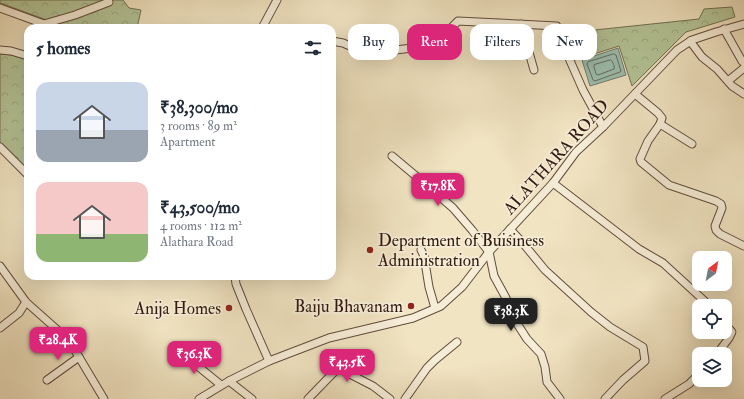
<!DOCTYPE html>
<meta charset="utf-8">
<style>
body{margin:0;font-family:"IM FELL Double Pica",serif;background:#f6f6f7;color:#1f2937;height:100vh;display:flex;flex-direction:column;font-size:15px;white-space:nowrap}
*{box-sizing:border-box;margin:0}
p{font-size:13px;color:#747a83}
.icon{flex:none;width:22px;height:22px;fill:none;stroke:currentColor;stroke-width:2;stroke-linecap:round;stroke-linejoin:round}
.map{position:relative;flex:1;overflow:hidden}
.details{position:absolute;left:24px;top:24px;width:312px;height:256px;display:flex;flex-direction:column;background:#fff;border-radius:12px;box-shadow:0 4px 16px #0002}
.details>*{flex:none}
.guide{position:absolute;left:348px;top:24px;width:336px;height:36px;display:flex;gap:8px}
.needle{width:26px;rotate:32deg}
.fabs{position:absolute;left:692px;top:251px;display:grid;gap:8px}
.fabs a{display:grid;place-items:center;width:40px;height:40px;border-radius:8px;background:#fff;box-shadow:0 4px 16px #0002;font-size:20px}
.price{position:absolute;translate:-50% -34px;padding:0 9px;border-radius:8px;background:#db2777;color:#fff;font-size:13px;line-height:26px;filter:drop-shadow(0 1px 2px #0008)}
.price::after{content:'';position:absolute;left:50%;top:24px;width:12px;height:9px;margin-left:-6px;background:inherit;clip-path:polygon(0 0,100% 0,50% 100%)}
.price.current{background:#222;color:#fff}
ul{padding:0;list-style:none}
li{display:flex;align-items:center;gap:12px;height:100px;padding:0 12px}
li span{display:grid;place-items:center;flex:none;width:112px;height:80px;border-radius:12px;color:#555}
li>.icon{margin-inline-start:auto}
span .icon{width:48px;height:48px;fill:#fffc;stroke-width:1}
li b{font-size:17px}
h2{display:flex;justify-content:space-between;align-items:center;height:48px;padding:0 12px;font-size:17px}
.chip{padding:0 14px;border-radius:12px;background:#fff;box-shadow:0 4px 16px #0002;font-size:14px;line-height:36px}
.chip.current{background:#db2777;color:#fff}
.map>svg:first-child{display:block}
.forest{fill:url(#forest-crowns);stroke:#727054}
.water{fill:#9bbfaf;stroke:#707d6f}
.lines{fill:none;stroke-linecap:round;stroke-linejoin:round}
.shore{stroke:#666c5f;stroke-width:1}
.minor-casing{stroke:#604c3c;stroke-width:9}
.minor{stroke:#f6edd7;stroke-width:7}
.poi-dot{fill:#8f2418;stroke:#f6edd7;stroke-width:1.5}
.labels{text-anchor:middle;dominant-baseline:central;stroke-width:3.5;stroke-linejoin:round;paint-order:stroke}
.street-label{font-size:17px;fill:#301a0f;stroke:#f6edd7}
.poi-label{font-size:17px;fill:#301a0f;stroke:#f6edd7;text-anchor:end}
</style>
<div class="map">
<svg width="744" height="399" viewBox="0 0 744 399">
<defs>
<pattern id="forest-crowns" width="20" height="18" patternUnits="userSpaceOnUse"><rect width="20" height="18" fill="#b4c598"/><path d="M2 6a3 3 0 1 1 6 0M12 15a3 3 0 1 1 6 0" fill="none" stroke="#9ba982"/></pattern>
</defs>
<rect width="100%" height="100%" fill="#f1e4c2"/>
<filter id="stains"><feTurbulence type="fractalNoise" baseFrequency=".005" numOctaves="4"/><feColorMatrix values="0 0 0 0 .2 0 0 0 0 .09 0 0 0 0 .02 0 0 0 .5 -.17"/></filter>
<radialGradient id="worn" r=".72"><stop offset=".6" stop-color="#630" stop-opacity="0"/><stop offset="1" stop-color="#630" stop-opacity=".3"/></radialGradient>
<g class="forest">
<polygon points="0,0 123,0 129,8 141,10 137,28 69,28 0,3"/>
<polygon points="732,7 735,17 686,32 632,86 619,46 575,60 566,33 699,19 704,9"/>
<polygon points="0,54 12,55 28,60 28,171 0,142"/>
</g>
<polygon class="water" points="618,48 626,75 590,86 582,60"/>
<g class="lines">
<g class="shore">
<polygon points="614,54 616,55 621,71 620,72 595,81 593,80 587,64 588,62"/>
<path d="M 611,60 C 613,62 615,67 614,69 L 598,75 L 596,74 L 594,67 L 594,65 Z"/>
</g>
<g class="minor-casing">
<g id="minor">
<polyline points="0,8 55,28"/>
<polyline points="44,24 75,15 109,2"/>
<polyline points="521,24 534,70"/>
<polyline points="262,28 277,0"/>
<polyline points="724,29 742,61 744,63"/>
<polyline points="332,41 343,43 357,49 387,51 429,46 442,37 458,21 557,26 568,56 583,90 603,127"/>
<polyline points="690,41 702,57 717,69 732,86 744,94"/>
<polyline points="0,50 11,51 28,56"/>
<polyline points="728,81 744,68"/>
<polyline points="635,94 658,113 662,118 660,124 648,141 640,159 641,162 669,185 716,201 721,204 722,208 715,226 716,230 720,234 744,246"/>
<polyline points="660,124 692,144"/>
<polyline points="0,147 28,175"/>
<polyline points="392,156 429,187 453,208 472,230 489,252 494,276 506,298 516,322 527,339 541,354 545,367 547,382 560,399"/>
<polyline points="553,183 639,249 663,263 710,306"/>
<polyline points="510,229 522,242 545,270 591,312 610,327 643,347 645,361 623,380 605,399"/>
<polyline points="421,250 424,256 429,287 435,308"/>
<polyline points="0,266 26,302 62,334 73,347 104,399"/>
<polyline points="235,276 236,284 246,309 269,361"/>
<polyline points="0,328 19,313 26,302"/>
<polyline points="178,350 221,385"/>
<polyline points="717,354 729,338 732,332 725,324"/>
<polyline points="47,380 79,357"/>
<polyline points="229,381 252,399"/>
<polyline points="199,399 229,381 269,361 329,338 413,318 441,306 462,287 489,252 553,183 576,152 603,127 677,50 692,40 716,32 744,24"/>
<polyline points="308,399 338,368 373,386 390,399"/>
<polyline points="405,399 427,368 435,360 457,342"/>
<polyline points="665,399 689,384 699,374"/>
</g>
</g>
<use href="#minor" class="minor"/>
</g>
<g class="poi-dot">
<circle cx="370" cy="250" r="4"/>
<circle cx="411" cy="306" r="4"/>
<circle cx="229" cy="308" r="4"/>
</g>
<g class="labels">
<g class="street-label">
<text transform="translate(556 157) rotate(-48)">ALATHARA ROAD</text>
</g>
<g class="poi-label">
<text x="378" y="240" text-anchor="start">Department of Buisiness<tspan x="378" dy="20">Administration</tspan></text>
<text x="403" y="306">Baiju Bhavanam</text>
<text x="221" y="308">Anija Homes</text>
</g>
</g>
<rect width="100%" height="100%" filter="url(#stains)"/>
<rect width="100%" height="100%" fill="url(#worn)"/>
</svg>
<div class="fabs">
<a><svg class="needle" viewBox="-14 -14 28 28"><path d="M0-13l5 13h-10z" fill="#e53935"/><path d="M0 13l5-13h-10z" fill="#747a83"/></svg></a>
<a><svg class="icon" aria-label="locate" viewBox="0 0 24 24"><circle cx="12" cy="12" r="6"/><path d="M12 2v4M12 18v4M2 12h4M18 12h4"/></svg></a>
<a><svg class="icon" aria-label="layers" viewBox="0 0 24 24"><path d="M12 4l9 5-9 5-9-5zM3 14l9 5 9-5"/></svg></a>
</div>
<b class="price" style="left:438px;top:207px">₹17.8K</b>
<b class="price current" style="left:511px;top:332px">₹38.3K</b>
<b class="price" style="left:58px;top:361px">₹28.4K</b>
<b class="price" style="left:194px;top:375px">₹36.3K</b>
<b class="price" style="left:347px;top:383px">₹43.5K</b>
<div class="guide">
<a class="chip">Buy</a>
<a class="chip current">Rent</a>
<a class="chip">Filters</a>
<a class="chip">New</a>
</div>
<section class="details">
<h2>5 homes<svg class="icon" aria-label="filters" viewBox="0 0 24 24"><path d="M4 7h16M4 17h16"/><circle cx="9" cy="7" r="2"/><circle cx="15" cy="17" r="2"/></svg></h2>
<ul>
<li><span style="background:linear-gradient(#c9d6e8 60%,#9aa5b1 0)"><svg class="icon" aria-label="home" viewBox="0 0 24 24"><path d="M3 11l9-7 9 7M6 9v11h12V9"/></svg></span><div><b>₹38,300/mo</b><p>3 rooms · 89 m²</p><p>Apartment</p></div></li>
<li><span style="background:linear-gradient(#f6c9c9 65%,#8fb573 0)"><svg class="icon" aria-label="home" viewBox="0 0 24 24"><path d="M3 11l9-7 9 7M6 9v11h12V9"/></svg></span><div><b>₹43,500/mo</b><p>4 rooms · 112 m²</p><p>Alathara Road</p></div></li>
</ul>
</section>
</div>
